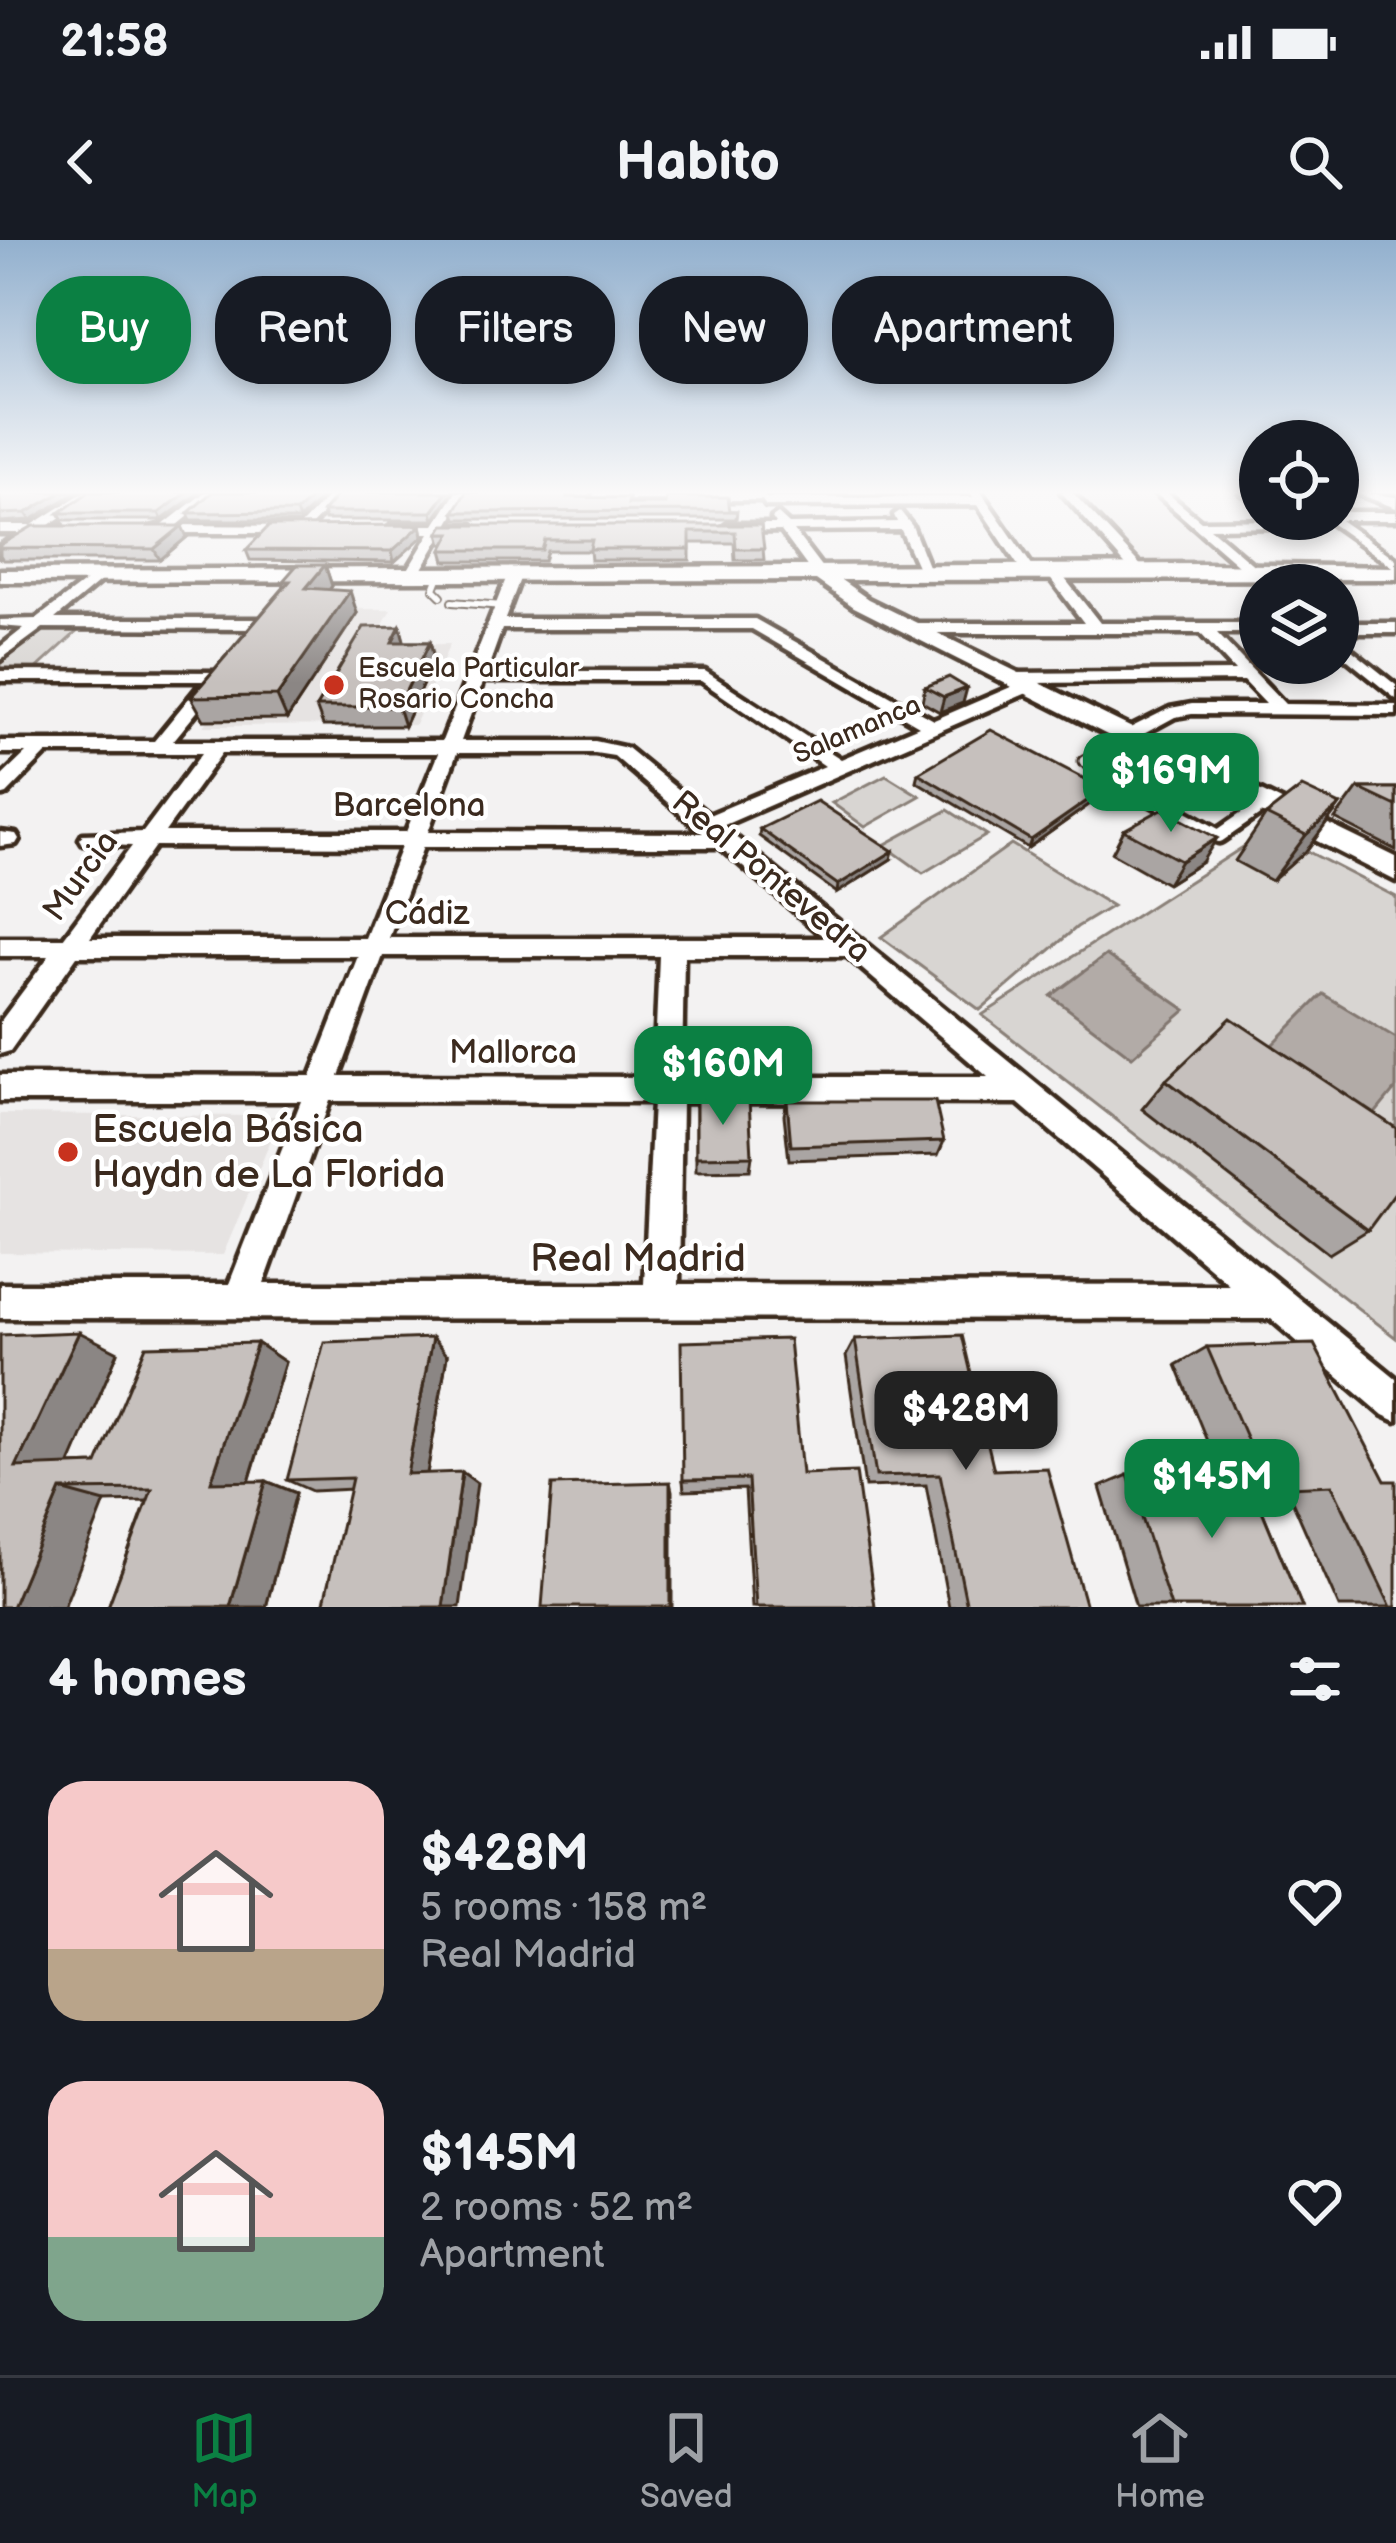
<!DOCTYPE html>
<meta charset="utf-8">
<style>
body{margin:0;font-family:"Balsamiq Sans",sans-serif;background:#20242c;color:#f1f3f6;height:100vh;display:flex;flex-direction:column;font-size:45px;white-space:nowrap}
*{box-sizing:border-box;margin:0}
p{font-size:39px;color:#9ea1a6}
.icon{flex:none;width:66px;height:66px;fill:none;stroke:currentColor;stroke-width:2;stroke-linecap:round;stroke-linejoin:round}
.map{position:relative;height:1367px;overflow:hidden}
.drawer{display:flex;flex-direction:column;background:#171b24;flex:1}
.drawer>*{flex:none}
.hud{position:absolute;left:36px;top:36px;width:1326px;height:108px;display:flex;gap:24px}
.fabs{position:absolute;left:1239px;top:180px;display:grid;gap:24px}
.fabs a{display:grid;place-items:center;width:120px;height:120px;border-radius:50%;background:#171b24;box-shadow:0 6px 18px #0003;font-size:60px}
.price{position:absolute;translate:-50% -102px;padding:0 27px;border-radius:24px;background:#0b8043;color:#fff;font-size:39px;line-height:78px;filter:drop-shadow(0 3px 6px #0008)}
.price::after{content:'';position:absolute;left:50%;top:72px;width:36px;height:27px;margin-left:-18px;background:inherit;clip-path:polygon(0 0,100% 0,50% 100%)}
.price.selected{background:#222;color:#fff}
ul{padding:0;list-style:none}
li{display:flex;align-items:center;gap:36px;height:300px;padding:0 48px}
li span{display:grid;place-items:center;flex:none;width:336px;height:240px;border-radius:36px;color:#555}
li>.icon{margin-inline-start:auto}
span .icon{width:144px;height:144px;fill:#fffc;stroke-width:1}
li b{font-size:51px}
h2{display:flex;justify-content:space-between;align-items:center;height:144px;padding:0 48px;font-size:51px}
.tag{padding:0 42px;border-radius:48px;background:#171b24;box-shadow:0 6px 18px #0003;font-size:42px;line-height:108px}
.tag.selected{background:#0b8043;color:#fff}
.status{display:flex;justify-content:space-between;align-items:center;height:84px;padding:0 60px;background:#171b24;direction:ltr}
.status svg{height:33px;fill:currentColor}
header{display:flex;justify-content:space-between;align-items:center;height:156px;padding:0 48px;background:#171b24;font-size:54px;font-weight:800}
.tab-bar{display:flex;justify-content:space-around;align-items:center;height:168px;border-top:3px solid #363941;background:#171b24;font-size:33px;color:#9ea1a6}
.tab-bar a{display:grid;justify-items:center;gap:6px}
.tab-bar .selected{color:#0b8043}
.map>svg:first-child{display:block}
.built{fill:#e6e3e2}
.green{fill:#d8d5d2;stroke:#8a8078;stroke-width:3}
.water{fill:#b2aba7;stroke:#827770;stroke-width:3}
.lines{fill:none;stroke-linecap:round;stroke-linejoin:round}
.lane-far2-casing{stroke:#3b2a1e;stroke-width:10}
.lane-far1-casing{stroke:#3b2a1e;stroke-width:15}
.lane-casing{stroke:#3b2a1e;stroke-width:21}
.street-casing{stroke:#3b2a1e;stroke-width:9}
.secondary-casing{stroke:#3b2a1e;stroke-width:9}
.lane-far2{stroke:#fff;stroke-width:6}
.lane-far1{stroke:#fff;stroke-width:9}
.lane{stroke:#fff;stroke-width:12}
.street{fill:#fff;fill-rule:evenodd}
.secondary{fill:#fff;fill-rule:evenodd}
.wall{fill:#aaa5a3;stroke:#3b2a1e;stroke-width:3}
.shaded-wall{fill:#8b8684;stroke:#3b2a1e;stroke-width:3}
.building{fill:#c6c0bd;stroke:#3b2a1e;stroke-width:3}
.poi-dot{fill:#c8321e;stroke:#fff;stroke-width:4.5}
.labels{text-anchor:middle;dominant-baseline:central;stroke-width:9;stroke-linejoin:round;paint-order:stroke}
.far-poi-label{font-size:27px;fill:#3b2a1e;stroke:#fff;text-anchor:start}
.far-street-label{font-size:27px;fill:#3b2a1e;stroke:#fff}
.street-label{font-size:33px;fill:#3b2a1e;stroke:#fff}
.near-poi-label{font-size:39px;fill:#3b2a1e;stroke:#fff;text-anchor:start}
.near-street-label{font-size:39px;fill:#3b2a1e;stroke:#fff}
</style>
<div class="status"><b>21:58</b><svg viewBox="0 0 49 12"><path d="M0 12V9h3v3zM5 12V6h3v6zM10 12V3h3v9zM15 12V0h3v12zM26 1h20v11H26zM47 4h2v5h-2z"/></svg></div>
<header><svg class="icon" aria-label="back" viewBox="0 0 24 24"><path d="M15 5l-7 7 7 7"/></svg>Habito<svg class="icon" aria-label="search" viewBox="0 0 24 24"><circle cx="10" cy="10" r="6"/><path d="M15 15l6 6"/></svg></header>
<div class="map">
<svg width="1396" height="1367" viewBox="0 0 1396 1367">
<rect width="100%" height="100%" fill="#f3f2f2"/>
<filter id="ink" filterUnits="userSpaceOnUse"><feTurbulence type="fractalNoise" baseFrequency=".00833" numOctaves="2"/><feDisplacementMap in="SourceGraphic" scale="24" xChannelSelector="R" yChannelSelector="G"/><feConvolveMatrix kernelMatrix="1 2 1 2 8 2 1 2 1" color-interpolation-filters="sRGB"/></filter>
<g filter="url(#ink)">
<g class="built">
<polygon points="1082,258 1160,258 1237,328 1146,328"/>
<polygon points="292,369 391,369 372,405 450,404 415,485 204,486"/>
<polygon points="0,874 115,875 281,876 223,1015 0,1013"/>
</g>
<g class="green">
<polygon points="43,388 81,388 33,432 0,432 0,424"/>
<polygon points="886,535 920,556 865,587 832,563"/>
<polygon points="948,570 987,595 923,633 884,605"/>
<polygon points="1268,591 1396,657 1396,1098 982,775"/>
<polygon points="1011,604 1112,666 1077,687 980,770 881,697"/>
</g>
<g class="water">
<polygon points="1106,715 1186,770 1132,817 1051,756"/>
<polygon points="1323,754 1396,798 1396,848 1364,887 1260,817"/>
</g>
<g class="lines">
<g class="lane-far2-casing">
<g id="lane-far2">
<polyline points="439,336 434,349 441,356"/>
<polyline points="452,362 503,366"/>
</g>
</g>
<g class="lane-far1-casing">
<polyline id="lane-far1" points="1110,536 1084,521 1129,496"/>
</g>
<g class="lane-casing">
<polyline id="lane" points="1105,533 1219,596 1265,564"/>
</g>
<g class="street-casing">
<g id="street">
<polygon points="84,252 97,252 49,285 62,286 62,292 38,293 0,316 0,306 20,293 0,293 0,285 32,285"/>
<polygon points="205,252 218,252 178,285 300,286 332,252 344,252 304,293 152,293 146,289 163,285"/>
<polygon points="456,252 467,252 448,285 472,285 478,289 472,293 443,293 416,339 406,339 404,336 430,293 392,293 386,289 392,285 435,285"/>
<polygon points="595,252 762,252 766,258 973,257 970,252 981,252 1037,333 1025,336 978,265 766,266 762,260 599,260 593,256"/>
<polygon points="1061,252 1072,252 1148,333 1148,339 1138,339"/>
<polygon points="1154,252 1166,252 1201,281 1291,280 1291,286 1287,287 1210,288 1277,345 1261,345"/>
<polygon points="1240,252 1253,252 1260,256 1260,266"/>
<polygon points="900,271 912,286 932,336 920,333 901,290 794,291 826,333 819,337 814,336 781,291 728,292 722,288 728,284 776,284 772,278 778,274 789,284 897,282 894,275"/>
<polygon points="1338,272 1396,272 1396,280 1340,280 1396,319 1396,329 1325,279 1338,279"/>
<path d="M 1048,330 L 1058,330 L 1100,383 L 1260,383 L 1260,393 L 1217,393 L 1285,464 L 1396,465 L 1396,475 L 1192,474 L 1175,477 L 1129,502 L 1122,500 L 1122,492 L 1170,468 L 1192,464 L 1266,464 L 1244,441 L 1034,443 L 1034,450 L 722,586 L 1396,1138 L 1396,1181 L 1383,1175 L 1271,1079 L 0,1078 L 0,1044 L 229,1044 L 301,861 L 0,861 L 0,835 L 311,836 L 358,716 L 77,716 L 10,811 L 0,814 L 0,782 L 49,716 L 0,716 L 0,698 L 63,698 L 132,606 L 83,604 L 80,599 L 83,594 L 143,592 L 202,513 L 47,513 L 7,554 L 0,556 L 0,538 L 26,513 L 0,513 L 0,501 L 154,501 L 203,441 L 0,441 L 0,431 L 223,432 L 223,440 L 173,501 L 442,501 L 507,336 L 514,332 L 521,336 L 505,379 L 755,379 L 934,480 L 1020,443 L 1006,442 L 1006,434 L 1012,433 L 1235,431 L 1200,393 L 911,393 L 903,388 L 911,383 L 1084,383 L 1046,333 ZM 502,389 L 752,389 L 919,486 L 841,519 L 705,431 L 487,431 ZM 483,441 L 701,441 L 825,526 L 709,575 L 627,508 L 595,501 L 461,501 ZM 222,513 L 438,513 L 406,592 L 165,592 ZM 457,513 L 595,513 L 614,516 L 703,593 L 428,592 ZM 155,606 L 401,607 L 365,698 L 90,698 ZM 423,607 L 720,607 L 825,698 L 389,698 ZM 383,716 L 659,716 L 654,837 L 339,836 ZM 684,716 L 847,716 L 988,837 L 682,837 ZM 330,861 L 653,862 L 644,1044 L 264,1044 ZM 682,862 L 1018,863 L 1230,1045 L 679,1044 Z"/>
<polygon points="98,332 103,333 103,339 55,379 259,379 267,384 259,389 43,388 0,420 0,407 24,388 0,386 0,380 36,379"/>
<rect x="1338" y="383" width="58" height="10"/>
<polygon points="1338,399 1396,445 1396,459 1338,412"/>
<polygon points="0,592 16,594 19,599 16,604 0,606"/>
</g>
</g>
<g class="secondary-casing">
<g id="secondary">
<polygon points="1359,252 1396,257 1396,268 1361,255"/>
<polygon points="1205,324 1396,327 1396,339 841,340 868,359 1396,617 1396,641 854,367 816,340 0,342 0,330"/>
</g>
</g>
<use href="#lane-far2" class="lane-far2"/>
<use href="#lane-far1" class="lane-far1"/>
<use href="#lane" class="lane"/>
<use href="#street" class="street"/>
<use href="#secondary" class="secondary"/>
</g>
<g class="wall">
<polygon points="0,252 77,252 31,280 0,282"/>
<polygon points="200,252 162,280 63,280 59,273"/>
<polygon points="328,252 299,280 191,280 188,273"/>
<polygon points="340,252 453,252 434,280 325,280 323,272"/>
<polygon points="571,257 629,258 629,264 737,271 736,279 456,279 454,272"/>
<polygon points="421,285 423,296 394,322 250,320 246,310"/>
<polygon points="761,285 764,320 735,320 734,303 690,303 690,320 591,320 590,311 547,311 544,321 445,321 442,310 445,304 442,304 439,293"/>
<polygon points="187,297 160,320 3,320 0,315 0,305"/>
<polygon points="325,325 332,346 329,350 357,373 287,479 204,480 191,457 285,346 283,341"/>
<polygon points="400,386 404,402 430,402 434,419 404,486 323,486 316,467"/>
<polygon points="925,447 963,463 940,472 922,462"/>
<polygon points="918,533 1100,557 1028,608 916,541"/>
<polygon points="1358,548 1396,548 1396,610 1335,579"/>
<polygon points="1340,565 1306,611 1272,641 1235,621 1266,575"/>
<polygon points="760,589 891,619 837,653 759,596"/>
<polygon points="1124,590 1202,622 1167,644 1112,613"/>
<polygon points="1166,840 1368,990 1329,1014 1142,869"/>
<polygon points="696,859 752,916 750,930 696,931"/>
<polygon points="787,861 944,901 938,915 789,920 784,875"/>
<polygon points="855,1099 994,1230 1086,1367 949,1367 926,1245 865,1247 846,1116"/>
<polygon points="257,1103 285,1122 249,1242 266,1241 296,1253 266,1367 108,1367 147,1261 105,1262 0,1367 118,1112 69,1225 97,1224"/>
<polygon points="1207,1107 1385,1241 1396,1367 1339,1367 1290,1256 1257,1258 1302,1367 1136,1367 1100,1247 1128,1235 1220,1233 1176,1125"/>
<polygon points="447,1116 427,1233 477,1243 312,1251 287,1240"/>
<polygon points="802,1234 875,1367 752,1367 745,1249 684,1251 683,1240"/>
</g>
<g class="shaded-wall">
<polygon points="62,252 77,252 31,280 26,273"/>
<polygon points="187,252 200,252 162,280 159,273"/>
<polygon points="318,252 328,252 299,280 296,272"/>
<polygon points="447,252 453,252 434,280 432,272"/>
<polygon points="421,285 423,296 394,322 392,311"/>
<polygon points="182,286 187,297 160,320 154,309"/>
<polygon points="325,325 332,346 314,369 306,348"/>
<polygon points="350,351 357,373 287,479 277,456"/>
<polygon points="400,386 405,404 392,402"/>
<polygon points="430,402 434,419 404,486 398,467"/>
<polygon points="967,448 963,463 940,472 944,457"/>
<polygon points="1104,549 1100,557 1028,608 1031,600"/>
<polygon points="1340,565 1306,611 1272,641 1306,595"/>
<polygon points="1217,598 1202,622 1167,644 1181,621"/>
<polygon points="893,611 891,619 837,653 838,645"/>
<polygon points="79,1092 118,1112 63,1240 16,1227"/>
<polygon points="432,1098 447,1116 425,1245 407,1234"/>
<polygon points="257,1103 285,1122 245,1254 211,1242"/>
<polygon points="462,1232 477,1243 460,1367 443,1367"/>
<polygon points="266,1241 296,1253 266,1367 230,1367"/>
<polygon points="670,1242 672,1251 672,1367 670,1367"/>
<polygon points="61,1250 105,1262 64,1367 12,1367"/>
</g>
<g class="building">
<polygon points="0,252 62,252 26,273 0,274"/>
<polygon points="89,252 187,252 159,273 59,273"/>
<polygon points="212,252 318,252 296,272 188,273"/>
<polygon points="340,252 447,252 432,272 323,272"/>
<polygon points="466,252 569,252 567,257 629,258 628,264 665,264 666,257 728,257 730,271 737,271 454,272"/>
<polygon points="421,285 392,311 246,310 269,286"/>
<polygon points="444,285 761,285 764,309 736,309 735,292 690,292 690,309 590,309 592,300 545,300 542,310 442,310 451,293 439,293"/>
<polygon points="33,286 182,286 154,309 0,308 0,305"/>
<polygon points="297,325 325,325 306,348 350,351 277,456 191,457 290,341 283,341"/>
<polygon points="400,386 392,402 430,402 398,467 316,467 364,387"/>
<polygon points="949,437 967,448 944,457 925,447"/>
<polygon points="991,490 1104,549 1031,600 918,533"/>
<polygon points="1302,547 1340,565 1306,595 1266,575"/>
<polygon points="1358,548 1396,548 1396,566"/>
<polygon points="817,561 893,611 838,645 760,589"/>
<polygon points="1162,569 1217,598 1181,621 1124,590"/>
<polygon points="1231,778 1396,888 1396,952 1368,990 1166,840"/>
<polygon points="696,859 749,859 752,916 696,917"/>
<polygon points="787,861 935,861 944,901 791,906"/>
<polygon points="79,1092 16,1227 97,1224 146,1106 257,1103 211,1242 266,1241 230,1367 108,1367 152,1249 61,1250 12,1367 0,1367 0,1095"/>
<polygon points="962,1095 994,1230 1047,1228 1086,1367 967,1367 940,1234 876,1236 855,1099"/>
<polygon points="432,1098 407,1234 462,1232 443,1367 323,1367 352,1238 287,1240 324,1102"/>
<polygon points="789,1099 802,1234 856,1232 875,1367 756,1367 748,1239 683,1240 681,1102"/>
<polygon points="1314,1104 1385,1241 1396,1241 1396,1367 1391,1367 1332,1245 1268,1248 1207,1107"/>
<polygon points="1246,1232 1302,1367 1171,1367 1128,1235"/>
<polygon points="670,1242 670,1367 542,1367 552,1245"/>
</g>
</g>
<linearGradient id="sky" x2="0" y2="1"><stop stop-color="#92b0ce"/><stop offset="0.57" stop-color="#faf9f9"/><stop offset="1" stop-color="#faf9f9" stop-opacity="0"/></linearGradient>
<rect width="1396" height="443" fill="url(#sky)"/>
<g class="poi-dot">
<circle cx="334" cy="445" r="12"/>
<circle cx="68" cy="912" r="12"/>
</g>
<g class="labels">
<g class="far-poi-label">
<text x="358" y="429">Escuela Particular<tspan x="358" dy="31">Rosario Concha</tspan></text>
</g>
<g class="far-street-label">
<text transform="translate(857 490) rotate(-23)">Salamanca</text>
</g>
<g class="street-label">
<text x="409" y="566">Barcelona</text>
<text transform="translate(81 636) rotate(-54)">Murcia</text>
<text transform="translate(771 637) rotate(40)">Real Pontevedra</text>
<text x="427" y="674">Cádiz</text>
<text x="513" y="813">Mallorca</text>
</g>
<g class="near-poi-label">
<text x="92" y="890">Escuela Básica<tspan x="92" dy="45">Haydn de La Florida</tspan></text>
</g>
<g class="near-street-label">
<text x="638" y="1019">Real Madrid</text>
</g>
</g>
</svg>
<div class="fabs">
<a><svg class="icon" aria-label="locate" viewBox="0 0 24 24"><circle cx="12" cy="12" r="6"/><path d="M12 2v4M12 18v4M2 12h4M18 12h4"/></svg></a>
<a><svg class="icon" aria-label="layers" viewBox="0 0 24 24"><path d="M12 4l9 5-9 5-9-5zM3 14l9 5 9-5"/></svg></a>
</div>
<b class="price" style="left:1171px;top:595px">$169M</b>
<b class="price" style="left:723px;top:888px">$160M</b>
<b class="price selected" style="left:966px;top:1233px">$428M</b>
<b class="price" style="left:1212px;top:1301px">$145M</b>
<div class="hud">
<a class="tag selected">Buy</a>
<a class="tag">Rent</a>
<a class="tag">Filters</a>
<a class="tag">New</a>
<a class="tag">Apartment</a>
</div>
</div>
<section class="drawer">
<h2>4 homes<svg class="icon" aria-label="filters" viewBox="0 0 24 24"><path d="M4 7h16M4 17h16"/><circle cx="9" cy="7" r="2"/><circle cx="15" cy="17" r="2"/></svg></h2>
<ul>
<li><span style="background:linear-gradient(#f6c9c9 70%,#b9a48a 0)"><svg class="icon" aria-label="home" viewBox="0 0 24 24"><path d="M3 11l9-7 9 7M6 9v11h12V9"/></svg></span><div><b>$428M</b><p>5 rooms · 158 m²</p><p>Real Madrid</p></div><svg class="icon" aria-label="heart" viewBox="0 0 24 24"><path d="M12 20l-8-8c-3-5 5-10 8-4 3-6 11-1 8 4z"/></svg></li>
<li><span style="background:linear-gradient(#f6c9c9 65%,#7fa58c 0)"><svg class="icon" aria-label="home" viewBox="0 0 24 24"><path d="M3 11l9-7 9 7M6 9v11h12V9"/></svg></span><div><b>$145M</b><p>2 rooms · 52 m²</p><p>Apartment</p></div><svg class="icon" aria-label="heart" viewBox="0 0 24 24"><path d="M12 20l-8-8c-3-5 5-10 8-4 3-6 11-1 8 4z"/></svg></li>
</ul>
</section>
<nav class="tab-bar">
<a class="selected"><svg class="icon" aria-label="map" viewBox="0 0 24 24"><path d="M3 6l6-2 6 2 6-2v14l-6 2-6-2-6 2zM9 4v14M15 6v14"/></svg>Map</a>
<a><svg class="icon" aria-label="saved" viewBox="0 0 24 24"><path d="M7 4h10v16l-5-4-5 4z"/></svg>Saved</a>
<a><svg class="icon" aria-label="home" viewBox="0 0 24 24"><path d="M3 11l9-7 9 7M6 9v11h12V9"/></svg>Home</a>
</nav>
